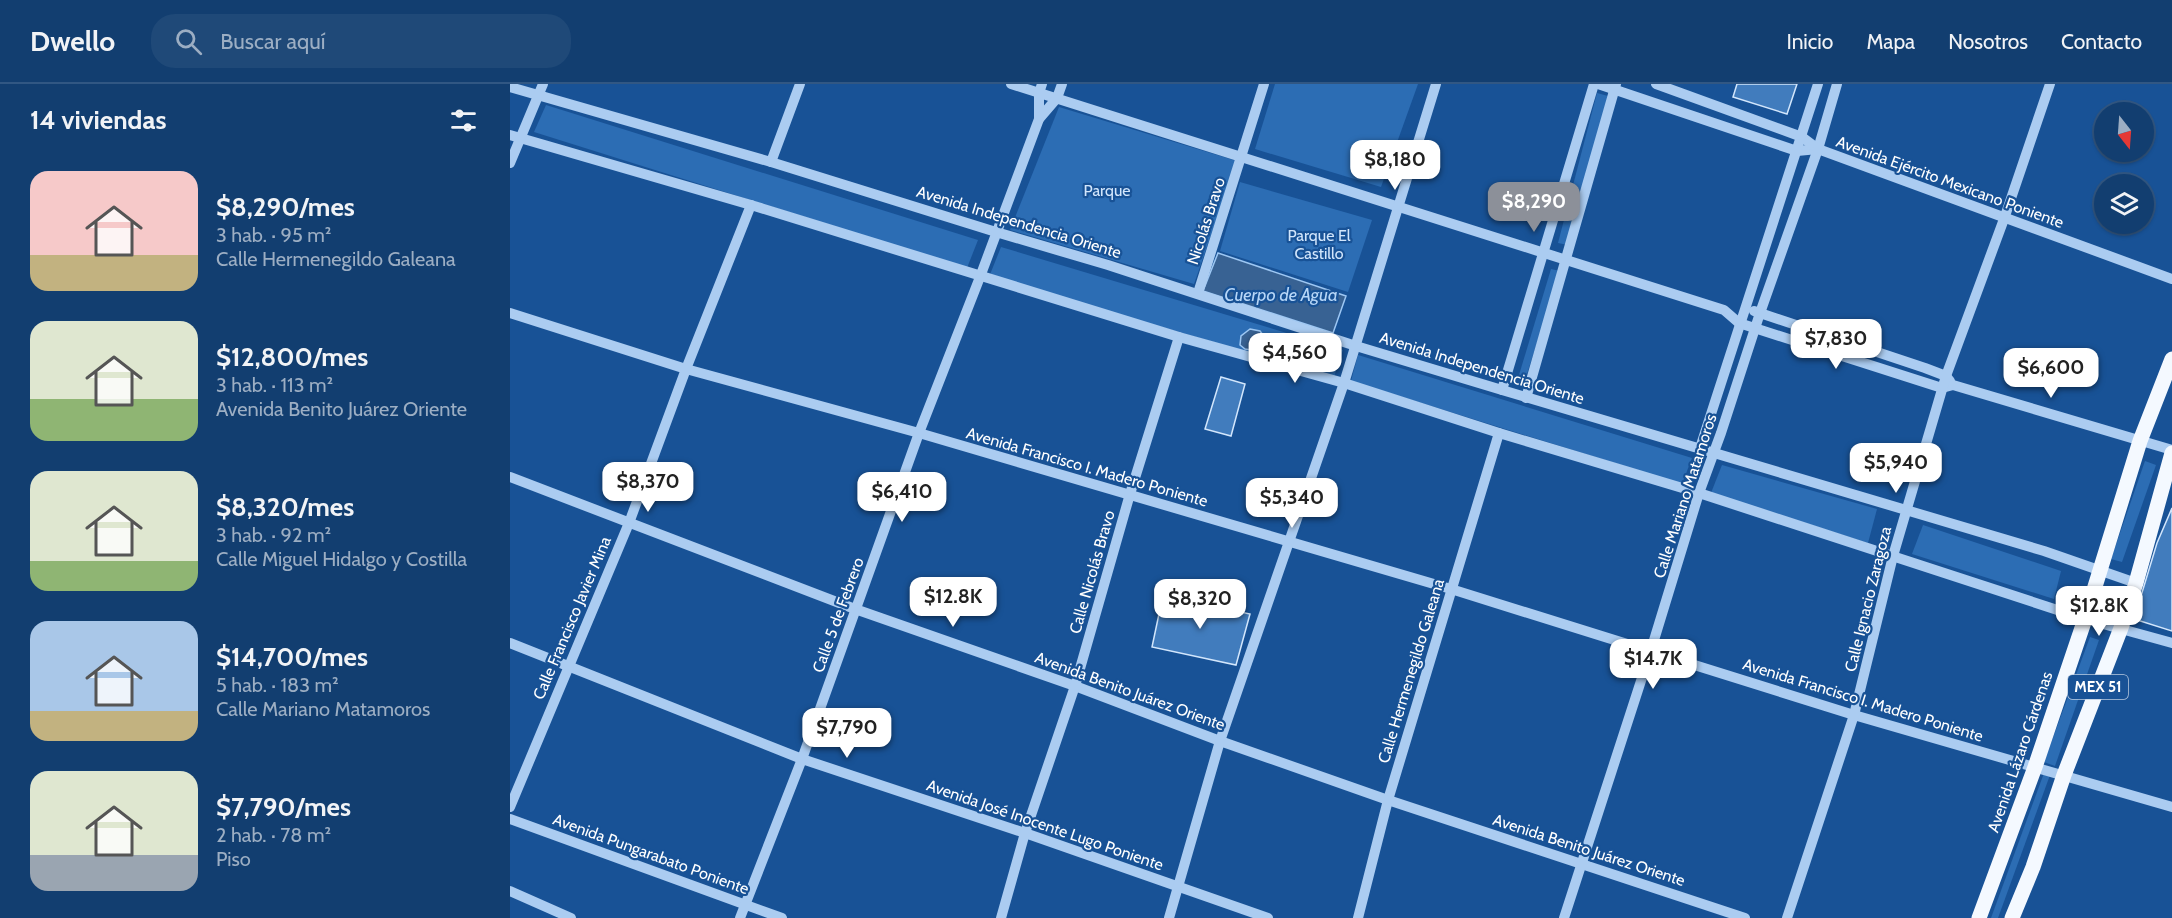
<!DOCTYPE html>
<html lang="es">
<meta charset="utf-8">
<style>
body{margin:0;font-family:Cabin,sans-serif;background:#1f4978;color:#f1f3f6;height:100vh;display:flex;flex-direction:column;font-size:22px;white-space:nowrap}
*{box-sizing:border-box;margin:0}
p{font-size:20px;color:#9caec3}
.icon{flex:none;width:33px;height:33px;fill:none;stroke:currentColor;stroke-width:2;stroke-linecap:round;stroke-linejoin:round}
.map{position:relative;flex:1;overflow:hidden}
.drawer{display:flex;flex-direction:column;background:#123e70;width:510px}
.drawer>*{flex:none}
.needle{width:39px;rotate:163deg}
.tools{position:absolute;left:1584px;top:18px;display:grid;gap:12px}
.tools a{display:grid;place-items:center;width:60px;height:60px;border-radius:50%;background:#123e70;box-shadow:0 2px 4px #0004,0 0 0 2px #315783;font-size:30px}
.price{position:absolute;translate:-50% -51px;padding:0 14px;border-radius:12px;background:#fff;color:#222;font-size:20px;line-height:39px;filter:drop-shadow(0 2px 3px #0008)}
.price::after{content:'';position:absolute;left:50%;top:36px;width:18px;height:14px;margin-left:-9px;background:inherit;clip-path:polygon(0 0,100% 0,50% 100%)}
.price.current{background:#8c9099;color:#fff}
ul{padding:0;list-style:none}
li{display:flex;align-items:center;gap:18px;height:150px;padding:0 30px}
li span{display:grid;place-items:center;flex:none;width:168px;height:120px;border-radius:18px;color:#555}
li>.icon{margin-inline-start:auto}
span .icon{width:72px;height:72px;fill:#fffc;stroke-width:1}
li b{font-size:26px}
h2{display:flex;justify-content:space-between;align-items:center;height:72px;padding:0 30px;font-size:26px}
header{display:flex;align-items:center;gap:36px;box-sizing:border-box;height:84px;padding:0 30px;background:#123e70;border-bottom:2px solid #315783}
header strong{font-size:28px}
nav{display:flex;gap:33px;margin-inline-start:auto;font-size:21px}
.search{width:420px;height:54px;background:#1f4978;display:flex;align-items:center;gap:15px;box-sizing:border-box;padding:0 21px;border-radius:24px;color:#9caec3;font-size:22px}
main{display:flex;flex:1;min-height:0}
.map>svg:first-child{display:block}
.green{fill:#2c6db4}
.water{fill:#386293;stroke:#9dc7f3;stroke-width:1.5}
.building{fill:#417cbd;stroke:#d2e6fc;stroke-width:1.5}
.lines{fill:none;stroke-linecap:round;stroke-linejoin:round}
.minor{stroke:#abccf1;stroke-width:10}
.major{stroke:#f4f9ff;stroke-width:15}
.labels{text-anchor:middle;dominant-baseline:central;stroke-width:4.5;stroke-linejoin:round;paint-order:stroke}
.shield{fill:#185296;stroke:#bacbe0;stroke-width:1.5}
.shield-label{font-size:15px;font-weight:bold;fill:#fff}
.street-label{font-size:16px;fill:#fff;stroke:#185296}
.park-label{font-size:16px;fill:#d2e6fc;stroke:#185296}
.water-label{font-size:18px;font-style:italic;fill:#b7d6f7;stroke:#185296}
</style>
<header>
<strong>Dwello</strong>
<div class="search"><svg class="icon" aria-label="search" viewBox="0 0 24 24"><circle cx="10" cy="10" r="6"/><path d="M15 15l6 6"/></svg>Buscar aquí</div>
<nav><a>Inicio</a><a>Mapa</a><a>Nosotros</a><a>Contacto</a></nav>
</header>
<main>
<section class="drawer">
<h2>14 viviendas<svg class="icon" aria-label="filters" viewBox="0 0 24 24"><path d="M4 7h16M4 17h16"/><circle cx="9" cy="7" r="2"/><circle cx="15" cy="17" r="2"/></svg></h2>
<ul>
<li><span style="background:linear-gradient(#f6c9c9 70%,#c2b280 0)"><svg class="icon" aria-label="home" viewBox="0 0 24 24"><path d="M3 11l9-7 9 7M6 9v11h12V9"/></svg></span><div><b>$8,290/mes</b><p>3 hab. · 95 m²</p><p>Calle Hermenegildo Galeana</p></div></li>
<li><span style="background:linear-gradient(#dfe7d0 65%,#8fb573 0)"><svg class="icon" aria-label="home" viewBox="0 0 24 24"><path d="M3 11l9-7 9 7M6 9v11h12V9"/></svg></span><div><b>$12,800/mes</b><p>3 hab. · 113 m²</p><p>Avenida Benito Juárez Oriente</p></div></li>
<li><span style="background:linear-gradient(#dfe7d0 75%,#8fb573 0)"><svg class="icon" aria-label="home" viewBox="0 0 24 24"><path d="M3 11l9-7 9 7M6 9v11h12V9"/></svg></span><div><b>$8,320/mes</b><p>3 hab. · 92 m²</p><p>Calle Miguel Hidalgo y Costilla</p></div></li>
<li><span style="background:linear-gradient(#a9c7e8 75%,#c2b280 0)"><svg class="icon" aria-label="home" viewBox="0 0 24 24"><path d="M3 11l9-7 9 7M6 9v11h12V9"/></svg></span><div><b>$14,700/mes</b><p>5 hab. · 183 m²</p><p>Calle Mariano Matamoros</p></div></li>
<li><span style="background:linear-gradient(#dfe7d0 70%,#9aa5b1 0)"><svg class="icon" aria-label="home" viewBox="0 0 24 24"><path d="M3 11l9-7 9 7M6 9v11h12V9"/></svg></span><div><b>$7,790/mes</b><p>2 hab. · 78 m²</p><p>Piso</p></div></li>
</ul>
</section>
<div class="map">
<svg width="1662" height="834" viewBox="0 0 1662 834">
<rect width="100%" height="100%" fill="#185296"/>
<g class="green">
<polygon points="765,0 908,0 871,103 745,65"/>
<polygon points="1087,9 1098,12 1058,161 1048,159"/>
<polygon points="36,21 468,156 457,184 24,48"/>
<polygon points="549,23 727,77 684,200 500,146"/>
<polygon points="730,98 862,136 838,208 710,167"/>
<polygon points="491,163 833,266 824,293 479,193"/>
<polygon points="1041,185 1050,187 1016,293 1009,291"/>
<polygon points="848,271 1182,374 1172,400 841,297"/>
<polygon points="1635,377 1646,381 1612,478 1601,475"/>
<polygon points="1212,381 1367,425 1358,459 1201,409"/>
<polygon points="1413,441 1551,487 1544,515 1402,470"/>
<polygon points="1580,553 1589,556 1545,682 1534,678"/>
<polygon points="1534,689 1540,691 1488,834 1481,834"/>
</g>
<g class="water">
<polygon points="708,169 836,212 823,249 693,207"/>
<polygon points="740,245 750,247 756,255 749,267 735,265 730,261 731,252"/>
</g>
<g class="building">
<polygon points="1227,0 1287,0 1277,30 1223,13"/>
<polygon points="711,293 735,300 721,352 695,345"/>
<polygon points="1662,424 1662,547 1624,535 1647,459"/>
<polygon points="653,511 740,530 726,581 642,563"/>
</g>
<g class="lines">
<g class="minor">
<polyline points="501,0 1214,226 1229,239 1432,304 1443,301 1662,366"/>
<polyline points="1088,0 1287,67 1308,65 1662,195"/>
<polyline points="1146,0 1292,53 1308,65"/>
<polyline points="0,3 261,78 486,148 598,181 846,262 992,306 1534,467 1626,499"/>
<polyline points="529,35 529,9 532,0"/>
<polyline points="0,51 241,121 669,253 834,299 989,349 1189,409 1575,535 1662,559"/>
<polyline points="261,78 290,0"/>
<polyline points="0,79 33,0"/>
<polyline points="688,209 754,0"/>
<polyline points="1244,227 1415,284 1436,292 1440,297"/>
<polyline points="0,229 176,285 409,349 941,505 1344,631 1662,723"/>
<polyline points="992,306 1084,0"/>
<polyline points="1016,314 1106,0"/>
<polyline points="1190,364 1308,0"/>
<polyline points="0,393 345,525 565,602 710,657 878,716 1235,834"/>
<polyline points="0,559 292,675 515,749 758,834"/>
<polyline points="0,723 119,439 176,285 241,121"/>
<polyline points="0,735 272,834"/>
<polyline points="0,807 61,834"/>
<polyline points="230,834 292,675 409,349 470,193 529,35 547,14 552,0"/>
<polyline points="491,834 515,749 565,602 620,410 669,253"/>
<polyline points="659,834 710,657 834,299 926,0"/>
<polyline points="848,834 878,716 989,349"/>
<polyline points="1054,834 1141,566 1189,409 1211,349 1250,229 1308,65 1327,0"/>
<polyline points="1277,834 1344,631 1383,472 1436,292 1494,135 1540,0"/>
</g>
<g class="major">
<polyline points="1469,834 1525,683 1575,535 1630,357 1662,275"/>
<polyline points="1502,834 1523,783 1554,691 1611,544 1626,499 1662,369"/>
</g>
</g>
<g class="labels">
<rect class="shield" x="1558" y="591" width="60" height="24" rx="4.5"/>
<g class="shield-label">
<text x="1588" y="603">MEX 51</text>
</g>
<g class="street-label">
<text transform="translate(1440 98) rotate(20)">Avenida Ejército Mexicano Poniente</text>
<text transform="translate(696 137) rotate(-72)">Nicolás Bravo</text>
<text transform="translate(509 138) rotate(17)">Avenida Independencia Oriente</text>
<text transform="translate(972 284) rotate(17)">Avenida Independencia Oriente</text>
<text transform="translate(577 383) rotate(16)">Avenida Francisco I. Madero Poniente</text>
<text transform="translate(1175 412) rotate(-72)">Calle Mariano Matamoros</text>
<text transform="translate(582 488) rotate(-74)">Calle Nicolás Bravo</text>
<text transform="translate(1358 515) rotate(-76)">Calle Ignacio Zaragoza</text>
<text transform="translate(328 531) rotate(-70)">Calle 5 de Febrero</text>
<text transform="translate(62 534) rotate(-67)">Calle Francisco Javier Mina</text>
<text transform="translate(901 587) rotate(-73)">Calle Hermenegildo Galeana</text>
<text transform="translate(620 607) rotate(20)">Avenida Benito Juárez Oriente</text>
<text transform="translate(1353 616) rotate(17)">Avenida Francisco I. Madero Poniente</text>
<text transform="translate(1510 668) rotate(-71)">Avenida Lázaro Cárdenas</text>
<text transform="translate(535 741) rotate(19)">Avenida José Inocente Lugo Poniente</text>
<text transform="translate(1079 766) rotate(18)">Avenida Benito Juárez Oriente</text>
<text transform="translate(141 770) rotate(20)">Avenida Pungarabato Poniente</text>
</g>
<g class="park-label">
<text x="597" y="106">Parque</text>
<text x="809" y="151">Parque El<tspan x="809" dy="18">Castillo</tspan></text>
</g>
<g class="water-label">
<text x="771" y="211">Cuerpo de Agua</text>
</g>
</g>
</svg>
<div class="tools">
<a><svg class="needle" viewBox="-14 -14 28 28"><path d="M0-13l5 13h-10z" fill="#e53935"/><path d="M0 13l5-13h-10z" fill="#9caec3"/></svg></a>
<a><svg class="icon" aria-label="layers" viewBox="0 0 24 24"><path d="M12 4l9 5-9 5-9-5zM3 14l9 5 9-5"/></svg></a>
</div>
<b class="price" style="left:885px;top:107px">$8,180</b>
<b class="price current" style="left:1024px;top:149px">$8,290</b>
<b class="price" style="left:1326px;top:286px">$7,830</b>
<b class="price" style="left:785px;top:300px">$4,560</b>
<b class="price" style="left:1541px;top:315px">$6,600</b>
<b class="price" style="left:1386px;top:410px">$5,940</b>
<b class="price" style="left:138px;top:429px">$8,370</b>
<b class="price" style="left:392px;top:439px">$6,410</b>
<b class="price" style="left:782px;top:445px">$5,340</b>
<b class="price" style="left:443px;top:544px">$12.8K</b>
<b class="price" style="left:690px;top:546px">$8,320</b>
<b class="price" style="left:1589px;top:553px">$12.8K</b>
<b class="price" style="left:1143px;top:606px">$14.7K</b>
<b class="price" style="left:337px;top:675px">$7,790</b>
</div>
</main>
